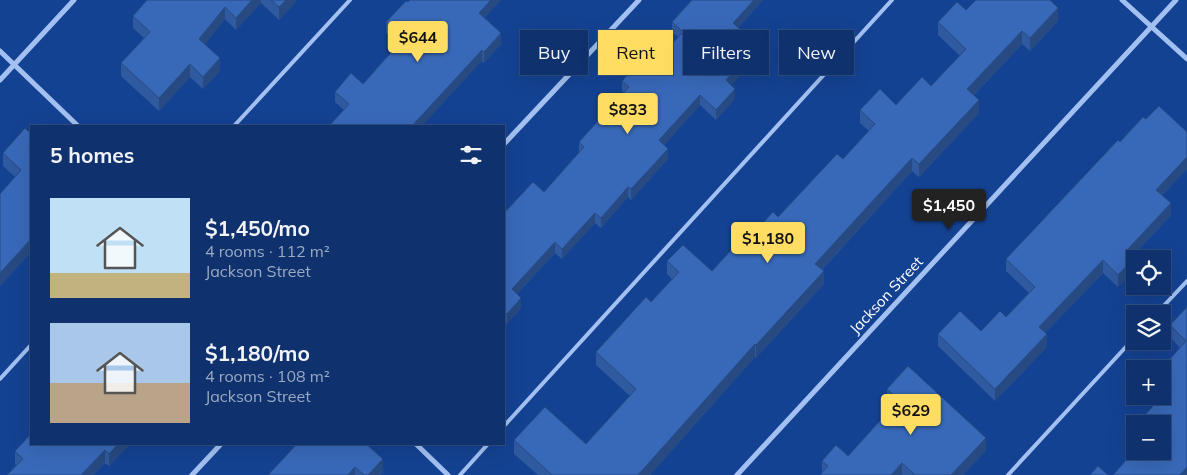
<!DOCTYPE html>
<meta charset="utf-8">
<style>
body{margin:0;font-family:Mulish,sans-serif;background:#1d3e76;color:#f1f3f6;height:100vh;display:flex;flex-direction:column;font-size:19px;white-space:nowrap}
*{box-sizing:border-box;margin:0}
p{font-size:16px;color:#9baac2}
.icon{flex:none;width:28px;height:28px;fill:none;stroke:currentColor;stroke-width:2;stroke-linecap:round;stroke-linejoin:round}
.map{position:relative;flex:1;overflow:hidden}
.side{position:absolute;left:30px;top:125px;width:475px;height:320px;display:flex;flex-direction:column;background:#0f326e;border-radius:0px;box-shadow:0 5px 20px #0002,0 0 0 1px #2f4d81}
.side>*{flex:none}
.guide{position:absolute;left:520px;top:30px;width:475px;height:45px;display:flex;gap:10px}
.buttons{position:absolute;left:1126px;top:250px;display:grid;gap:10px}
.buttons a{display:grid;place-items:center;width:45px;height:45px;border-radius:0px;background:#0f326e;box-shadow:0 5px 20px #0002,0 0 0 1px #2f4d81;font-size:25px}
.price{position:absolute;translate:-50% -42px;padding:0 11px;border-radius:5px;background:#ffdd62;color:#111;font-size:16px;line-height:32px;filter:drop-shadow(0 1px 2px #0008)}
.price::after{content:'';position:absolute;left:50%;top:30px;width:15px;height:11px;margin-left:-8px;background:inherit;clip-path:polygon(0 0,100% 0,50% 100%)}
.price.on{background:#222;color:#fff}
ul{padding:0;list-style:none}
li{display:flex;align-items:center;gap:15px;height:125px;padding:0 20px}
li span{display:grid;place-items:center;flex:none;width:140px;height:100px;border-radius:0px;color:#555}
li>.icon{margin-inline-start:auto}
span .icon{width:60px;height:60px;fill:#fffc;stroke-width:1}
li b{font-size:21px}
h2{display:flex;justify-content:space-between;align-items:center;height:60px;padding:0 20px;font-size:21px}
.chip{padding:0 18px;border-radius:0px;background:#0f326e;box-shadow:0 5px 20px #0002,0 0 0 1px #2f4d81;font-size:18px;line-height:45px}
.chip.on{background:#ffdd62;color:#111}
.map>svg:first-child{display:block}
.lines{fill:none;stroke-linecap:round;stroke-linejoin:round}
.service{stroke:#a2c0f1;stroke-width:4}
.minor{stroke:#a2c0f1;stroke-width:5}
.wall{fill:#305a9f}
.shaded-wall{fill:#274a82}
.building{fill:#3869b9;stroke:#274a82}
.labels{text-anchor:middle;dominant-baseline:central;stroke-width:4;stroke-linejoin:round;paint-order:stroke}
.street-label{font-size:15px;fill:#fff;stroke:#144292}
</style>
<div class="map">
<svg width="1187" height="475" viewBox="0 0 1187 475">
<rect width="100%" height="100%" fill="#144292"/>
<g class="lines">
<g class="service">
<polyline points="234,126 350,0"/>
<polyline points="1156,314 1187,281"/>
<polyline points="0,379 31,345"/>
<polyline points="504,426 892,0"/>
<polyline points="460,475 488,444"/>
<polyline points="1008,475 1135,337"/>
</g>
<g class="minor">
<polyline points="1122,0 1187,59"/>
<polyline points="0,51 78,126"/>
<polyline points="0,80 74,0"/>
<polyline points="504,144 639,0"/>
<polyline points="416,444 448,475"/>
<polyline points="192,475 221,444"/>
<polyline points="737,475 1176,0"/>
</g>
</g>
<g class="wall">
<polygon points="147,0 296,0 296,2 279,20 261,3 236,30 225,19 204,44 220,71 203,89 190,77 159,111 121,76 121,63 144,38 133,28 133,16"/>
<polygon points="763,0 738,28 758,56 731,85 735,99 716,120 700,105 664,145 668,159 631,200 628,197 601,228 595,223 562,259 555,253 517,294 521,308 507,324 504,322 504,213 544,192 579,152 579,142 624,93 622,91 622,81 647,71 678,37 672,32 672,22"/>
<polygon points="408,2 484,18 501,44 484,63 482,61 344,110 335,102 335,92 363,84 399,44 386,33 386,22"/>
<polygon points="966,10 1058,21 1030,51 1022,44 974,95 979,113 919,177 912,171 822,270 824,284 756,358 755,357 650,475 538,475 514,454 514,440 586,444 630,396 596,365 596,352 651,302 672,279 667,274 667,261 712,271 749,238 778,217 843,159 869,131 860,123 860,110 896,105 931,86 960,56 938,35 938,22"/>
<polygon points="1146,119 1187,132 1187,169 1162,195 1171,215 1133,256 1135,269 1118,287 1103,273 1045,333 1047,347 995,401 938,346 938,334 981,331 1006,317 1029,293 1006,271 1006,259 1120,142"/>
<polygon points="31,134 31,252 0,286 0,194 15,177 3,166 3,153"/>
<polygon points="1187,307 1187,475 1134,451 1128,446 1128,434 1135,426 1135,451 1162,451 1165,393 1165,390 1162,388 1162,369 1180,348 1170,337 1170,325"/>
<polygon points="887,389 986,450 963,475 820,475 822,473 822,461 848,456 893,407 887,402"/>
<polygon points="31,444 130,444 109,466 105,463 93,475 7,475 16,465 15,464 15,451"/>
<polygon points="297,444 383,472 380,475 268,475"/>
</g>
<g class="shaded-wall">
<polygon points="252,0 261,0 261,3 236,30 236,18"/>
<polygon points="286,0 296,0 296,2 279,20 279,7"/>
<polygon points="491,0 501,0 479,24 479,13"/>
<polygon points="754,0 763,0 733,33 733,23"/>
<polygon points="225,7 225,19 199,52 199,39"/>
<polygon points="1058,8 1058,21 1030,51 1030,38"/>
<polygon points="1022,31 1022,44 967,102 967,89"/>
<polygon points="501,33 501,44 484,63 484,52"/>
<polygon points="758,45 758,56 726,91 726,80"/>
<polygon points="482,50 482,61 422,126 412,126"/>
<polygon points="220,58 220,71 203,89 203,77"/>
<polygon points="190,64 190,77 159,111 159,98"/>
<polygon points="735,89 735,99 716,120 716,110"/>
<polygon points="700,95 700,105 659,151 659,140"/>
<polygon points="979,100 979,113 919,177 919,164"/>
<polygon points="668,149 668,159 631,200 631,189"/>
<polygon points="1187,157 1187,169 1156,202 1156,190"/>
<polygon points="912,158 912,171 815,277 815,264"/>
<polygon points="628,187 628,197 601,228 601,218"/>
<polygon points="1171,203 1171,215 1127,262 1127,250"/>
<polygon points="595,213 595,223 562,259 562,249"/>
<polygon points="31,239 31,252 0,286 0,273"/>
<polygon points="555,242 555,253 512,299 512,289"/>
<polygon points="1135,257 1135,269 1118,287 1118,275"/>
<polygon points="1103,260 1103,273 1039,339 1039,327"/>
<polygon points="824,271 824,284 756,358 756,345"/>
<polygon points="521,298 521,308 507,324 507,314"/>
<polygon points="1047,334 1047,347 995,401 995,389"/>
<polygon points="755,344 755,357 650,475 638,475"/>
<polygon points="986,438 986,450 963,475 951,475"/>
<polygon points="118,444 130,444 109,466 109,454"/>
<polygon points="105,450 105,463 93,475 81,475"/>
<polygon points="383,459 383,472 380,475 368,475"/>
<polygon points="902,463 902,475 891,475"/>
<polygon points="355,467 355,475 348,475"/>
<polygon points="1187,467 1187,475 1180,475"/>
</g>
<g class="building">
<polygon points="147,0 252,0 236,18 225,7 199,39 220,58 203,77 190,64 159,98 121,63 150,32 133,16"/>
<polygon points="271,0 286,0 279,7"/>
<polygon points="410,0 491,0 479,13 501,33 484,52 482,50 412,126 329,126 349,104 335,92 351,73 363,84 404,38 386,22 406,1 408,2"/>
<polygon points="692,0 754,0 733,23 758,45 726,80 735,89 716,110 700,95 659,140 668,149 631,189 628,187 601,218 595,213 562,249 555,242 512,289 521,298 507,314 504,312 504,213 533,182 544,192 584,147 579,142 629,87 622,81 638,63 647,71 683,32 672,22"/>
<polygon points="976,0 1050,0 1058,8 1030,38 1022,31 967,89 979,100 919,164 912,158 815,264 824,271 756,345 755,344 638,475 552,475 514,440 545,407 586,444 636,389 596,352 646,297 651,302 679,272 667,261 683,245 712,271 745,235 749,238 773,212 778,217 837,154 843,159 875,124 860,110 880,89 896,105 922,77 931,86 966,49 938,22 957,2 966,10"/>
<polygon points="1159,106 1187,132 1187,157 1156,190 1171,203 1127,250 1135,257 1118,275 1103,260 1039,327 1047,334 995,389 938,334 960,311 981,331 1000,311 1006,317 1035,287 1006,259 1118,140 1120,142 1143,117 1146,119"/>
<polygon points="25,128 31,134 31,239 0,273 0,194 21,170 3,153"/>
<polygon points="1187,307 1187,467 1180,475 1113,475 1135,450 1135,451 1162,451 1162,424 1137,424 1169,388 1165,384 1168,381 1162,376 1162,369 1161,369 1186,341 1170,325"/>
<polygon points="908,366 986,438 951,475 915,475 902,463 891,475 820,475 828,466 822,461 836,445 848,456 899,400 887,389"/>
<polygon points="1135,426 1135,440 1128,434"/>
<polygon points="31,434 31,444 118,444 109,454 105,450 81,475 7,475 23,459 15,451"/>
<polygon points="297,444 366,444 383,459 368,475 364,475 355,467 348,475 268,475"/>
<polygon points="1098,466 1108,475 1090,475"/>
</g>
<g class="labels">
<g class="street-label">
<text transform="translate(886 295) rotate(-47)">Jackson Street</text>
</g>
</g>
</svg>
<div class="buttons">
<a><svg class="icon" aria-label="locate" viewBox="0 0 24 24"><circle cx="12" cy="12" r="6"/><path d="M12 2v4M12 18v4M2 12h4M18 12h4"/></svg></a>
<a><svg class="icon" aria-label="layers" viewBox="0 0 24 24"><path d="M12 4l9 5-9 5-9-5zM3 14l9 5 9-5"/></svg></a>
<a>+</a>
<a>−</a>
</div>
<b class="price" style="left:418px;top:63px">$644</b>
<b class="price" style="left:628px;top:135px">$833</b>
<b class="price on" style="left:949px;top:231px">$1,450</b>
<b class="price" style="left:768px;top:264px">$1,180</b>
<b class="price" style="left:911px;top:436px">$629</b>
<div class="guide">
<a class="chip">Buy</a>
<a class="chip on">Rent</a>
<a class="chip">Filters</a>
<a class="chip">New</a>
</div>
<section class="side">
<h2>5 homes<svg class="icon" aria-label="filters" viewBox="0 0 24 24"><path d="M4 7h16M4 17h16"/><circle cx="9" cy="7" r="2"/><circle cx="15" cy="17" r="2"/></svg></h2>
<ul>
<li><span style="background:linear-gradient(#bfe0f5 75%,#c2b280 0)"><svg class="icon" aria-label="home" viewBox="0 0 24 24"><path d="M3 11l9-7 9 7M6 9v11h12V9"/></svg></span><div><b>$1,450/mo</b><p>4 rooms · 112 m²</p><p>Jackson Street</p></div></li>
<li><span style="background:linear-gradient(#a9c7e8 60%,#b9a48a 0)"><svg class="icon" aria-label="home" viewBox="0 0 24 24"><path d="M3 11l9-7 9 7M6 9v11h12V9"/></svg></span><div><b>$1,180/mo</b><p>4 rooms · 108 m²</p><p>Jackson Street</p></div></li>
</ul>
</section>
</div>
